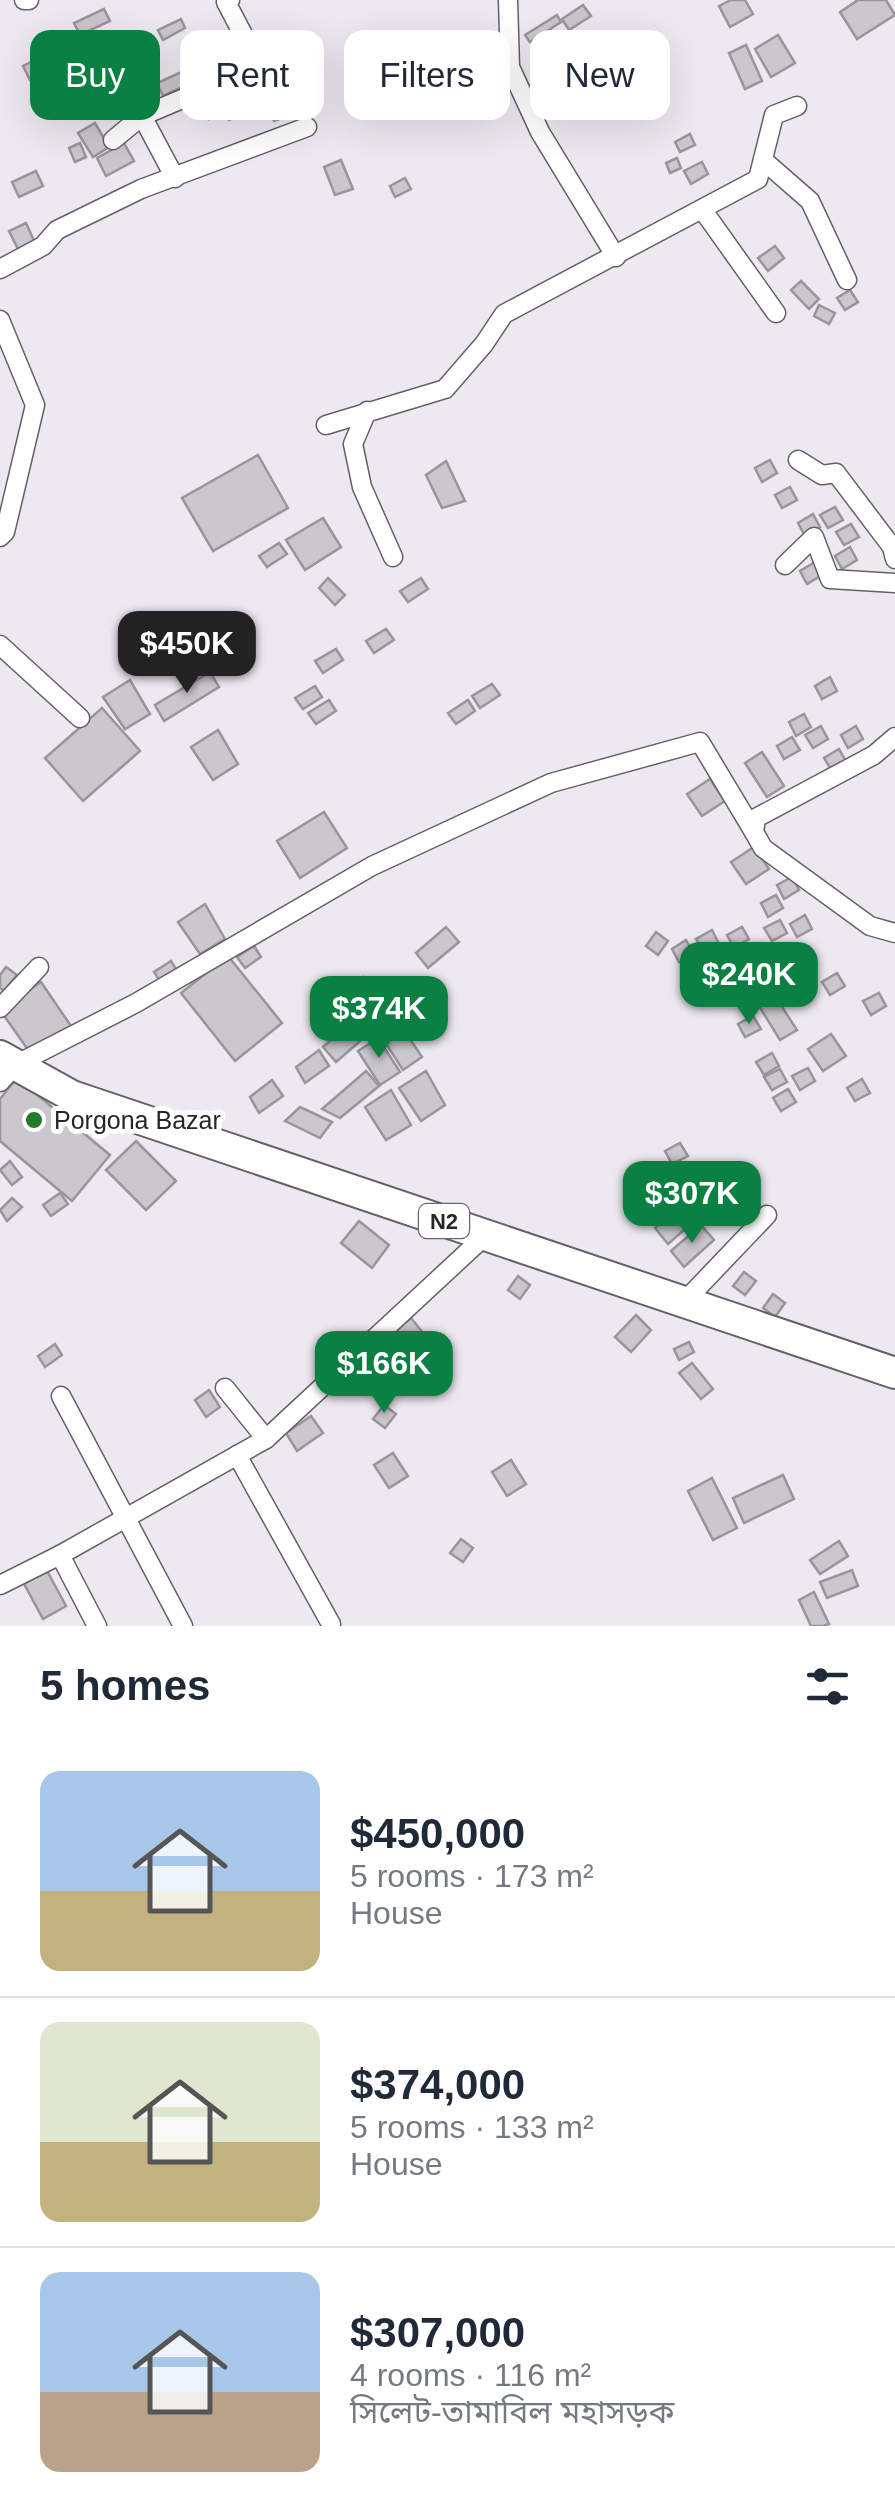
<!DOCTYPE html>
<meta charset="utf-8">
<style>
body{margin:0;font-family:Helvetica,"Noto Sans Bengali",sans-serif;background:#f2f2f3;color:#1f2937;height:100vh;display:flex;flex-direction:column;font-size:38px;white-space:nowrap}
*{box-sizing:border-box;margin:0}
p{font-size:32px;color:#747a83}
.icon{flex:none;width:55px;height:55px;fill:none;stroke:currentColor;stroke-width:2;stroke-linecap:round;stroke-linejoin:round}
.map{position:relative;height:1626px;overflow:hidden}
.sheet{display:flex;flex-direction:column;background:#fff;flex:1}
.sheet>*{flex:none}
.top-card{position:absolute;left:30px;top:30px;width:835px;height:90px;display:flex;gap:20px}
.price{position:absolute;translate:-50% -85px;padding:0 22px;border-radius:20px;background:#0b8043;color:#fff;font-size:32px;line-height:65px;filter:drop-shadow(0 2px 5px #0008)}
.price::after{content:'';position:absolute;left:50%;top:60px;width:30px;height:22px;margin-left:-15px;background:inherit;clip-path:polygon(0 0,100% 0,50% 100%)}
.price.active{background:#222;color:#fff}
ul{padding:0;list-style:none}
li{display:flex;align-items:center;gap:30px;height:250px;padding:0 40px}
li+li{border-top:2px solid #e0e1e3}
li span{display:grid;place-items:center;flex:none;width:280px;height:200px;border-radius:20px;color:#555}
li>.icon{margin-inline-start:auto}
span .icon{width:120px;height:120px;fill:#fffc;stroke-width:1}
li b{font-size:42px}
h2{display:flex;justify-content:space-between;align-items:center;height:120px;padding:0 40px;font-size:42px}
.chip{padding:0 35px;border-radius:20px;background:#fff;box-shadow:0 10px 40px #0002;font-size:35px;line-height:90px}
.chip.active{background:#0b8043;color:#fff}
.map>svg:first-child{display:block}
.building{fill:#cac7cd;stroke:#98959b;stroke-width:2.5}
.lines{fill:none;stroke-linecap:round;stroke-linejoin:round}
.street-casing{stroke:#646166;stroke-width:21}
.highway-casing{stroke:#646166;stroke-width:34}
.street{stroke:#fff;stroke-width:18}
.highway{stroke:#fff;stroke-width:30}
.poi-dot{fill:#217b2b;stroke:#fff;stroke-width:4}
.labels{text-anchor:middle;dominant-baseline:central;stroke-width:10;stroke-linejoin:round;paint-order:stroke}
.shield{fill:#fff;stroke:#676668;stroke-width:2.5}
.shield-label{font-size:22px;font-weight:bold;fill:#262528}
.poi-label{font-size:25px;fill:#262528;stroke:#fff;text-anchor:start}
</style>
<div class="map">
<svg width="895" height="1626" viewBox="0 0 895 1626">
<rect width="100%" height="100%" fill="#ede9f0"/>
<g class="building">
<polygon points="731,0 745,0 753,14 730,27 719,6"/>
<polygon points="858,0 886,0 895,15 857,39 840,12"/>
<polygon points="583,5 591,16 569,30 562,19"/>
<polygon points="104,9 110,21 80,35 74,23"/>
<polygon points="557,15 561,22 530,42 525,35"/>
<polygon points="181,19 185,28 163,40 158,30"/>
<polygon points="778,35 795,63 771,77 755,49"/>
<polygon points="576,38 583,48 560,62 554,52"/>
<polygon points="746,45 762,81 745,89 729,53"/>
<polygon points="55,50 62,64 30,80 23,66"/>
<polygon points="145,59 150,69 139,74 135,65"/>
<polygon points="208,60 213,73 163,96 157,83"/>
<polygon points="230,88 243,113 229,120 225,111 209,119 201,102"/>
<polygon points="279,104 285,117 274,121 269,109"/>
<polygon points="95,123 109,147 93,157 78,133"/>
<polygon points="690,134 695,145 680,152 675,142"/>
<polygon points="80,143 86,157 75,162 69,148"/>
<polygon points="124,143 134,161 106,176 97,158"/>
<polygon points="677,158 681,168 670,173 666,163"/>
<polygon points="341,160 353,189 335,195 324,167"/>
<polygon points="702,162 708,174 691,184 684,171"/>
<polygon points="36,171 43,186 19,197 12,182"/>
<polygon points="405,178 411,189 395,197 390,186"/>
<polygon points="26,223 36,245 20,253 9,231"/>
<polygon points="775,246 784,258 768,271 758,258"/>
<polygon points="801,281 819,299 809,309 791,290"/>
<polygon points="850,290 858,302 845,310 837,298"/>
<polygon points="819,305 835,313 829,324 814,316"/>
<polygon points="258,455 288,508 213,551 182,498"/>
<polygon points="770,460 777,473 762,482 755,468"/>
<polygon points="446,461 465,501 442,508 426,475"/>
<polygon points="790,487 797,500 782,508 775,495"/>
<polygon points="835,507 843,520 828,528 820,515"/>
<polygon points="813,514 820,527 805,536 798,523"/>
<polygon points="323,518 341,547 305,570 286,540"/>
<polygon points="851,524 859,537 844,545 836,532"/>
<polygon points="279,543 287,554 267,567 259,556"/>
<polygon points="850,547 857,560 842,569 835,556"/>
<polygon points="815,562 822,575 807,584 800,571"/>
<polygon points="328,578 345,595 335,605 319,588"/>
<polygon points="421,578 428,589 408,602 400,591"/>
<polygon points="386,629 394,640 374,653 366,641"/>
<polygon points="336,649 343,660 323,673 315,661"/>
<polygon points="210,672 219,687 164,721 155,705"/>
<polygon points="830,677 837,691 822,699 815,686"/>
<polygon points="130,680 150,714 125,729 103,697"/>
<polygon points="492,684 500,695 480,708 472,696"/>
<polygon points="315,686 322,697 303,709 295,698"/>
<polygon points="329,700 336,711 316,724 308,713"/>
<polygon points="468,700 475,711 456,724 448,713"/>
<polygon points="102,708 140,751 83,801 45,758"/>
<polygon points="804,714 811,727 796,736 789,722"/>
<polygon points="821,726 828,739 813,748 805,735"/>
<polygon points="856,726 863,739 848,748 841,735"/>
<polygon points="218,730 238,764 213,780 191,747"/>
<polygon points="792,737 800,750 784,759 777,746"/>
<polygon points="839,749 847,763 832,771 824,758"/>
<polygon points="762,752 784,786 767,797 745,763"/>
<polygon points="710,779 725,801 702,816 687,794"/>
<polygon points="324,812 347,848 300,878 277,841"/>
<polygon points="754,847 769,869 746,884 731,862"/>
<polygon points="792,877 799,890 784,899 777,885"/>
<polygon points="776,895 783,908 768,917 761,903"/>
<polygon points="205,904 225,939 200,954 178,922"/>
<polygon points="805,915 812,929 797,937 790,924"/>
<polygon points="780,920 787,933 772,941 764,928"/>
<polygon points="446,927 459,942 428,968 416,953"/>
<polygon points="742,927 749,939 734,948 727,935"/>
<polygon points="712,930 719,944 704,952 696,939"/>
<polygon points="656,932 668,941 658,955 646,946"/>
<polygon points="686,940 694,954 679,962 672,949"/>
<polygon points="254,946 261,957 245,968 237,957"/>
<polygon points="737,953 745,967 730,975 722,962"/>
<polygon points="228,956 282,1023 235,1061 181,993"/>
<polygon points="803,960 810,973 795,981 787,968"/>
<polygon points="171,961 178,972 161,983 154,972"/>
<polygon points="6,967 17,975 4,991 0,988 0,975"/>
<polygon points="837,973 845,986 830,995 822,982"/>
<polygon points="363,977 374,993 350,1009 341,994"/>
<polygon points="41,982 71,1026 31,1054 0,1010"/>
<polygon points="759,983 767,997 751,1005 744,992"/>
<polygon points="879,993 886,1006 871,1015 863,1001"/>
<polygon points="338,995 349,1011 324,1028 315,1013"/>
<polygon points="775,996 797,1030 780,1040 759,1006"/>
<polygon points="753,1016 761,1029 745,1037 738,1024"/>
<polygon points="353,1021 366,1036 336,1062 323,1047"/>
<polygon points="400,1024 422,1057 403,1070 381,1036"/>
<polygon points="831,1034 846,1056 823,1071 808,1049"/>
<polygon points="378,1038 400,1072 380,1085 358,1051"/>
<polygon points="319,1050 329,1066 305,1083 296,1067"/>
<polygon points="772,1053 779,1066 764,1075 756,1062"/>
<polygon points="808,1068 815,1081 800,1090 792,1076"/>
<polygon points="780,1069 787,1082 772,1090 764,1077"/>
<polygon points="366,1071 379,1086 340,1118 322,1109"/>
<polygon points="426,1071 445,1105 421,1121 399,1088"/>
<polygon points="17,1078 110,1155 72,1201 0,1141 0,1099"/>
<polygon points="862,1079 870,1093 855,1101 847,1088"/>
<polygon points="272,1080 283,1096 259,1113 250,1097"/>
<polygon points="788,1089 796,1102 781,1111 773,1098"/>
<polygon points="391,1090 411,1125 386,1140 365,1107"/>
<polygon points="300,1107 332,1122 320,1138 285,1121"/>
<polygon points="136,1141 176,1181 146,1210 106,1170"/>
<polygon points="680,1143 688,1156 672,1164 665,1151"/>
<polygon points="10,1161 22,1177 12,1185 0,1170"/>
<polygon points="60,1193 68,1204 51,1216 43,1205"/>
<polygon points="12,1198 22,1207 7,1221 0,1210"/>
<polygon points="685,1202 698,1218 668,1244 655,1228"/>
<polygon points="359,1221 389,1245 372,1268 341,1243"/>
<polygon points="701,1225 714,1240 684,1267 671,1251"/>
<polygon points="744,1272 756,1281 745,1295 733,1286"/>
<polygon points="518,1276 530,1285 520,1299 508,1290"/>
<polygon points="773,1294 785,1303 775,1317 763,1308"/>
<polygon points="636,1315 651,1330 631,1352 615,1337"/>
<polygon points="411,1318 433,1345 411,1363 389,1336"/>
<polygon points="689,1342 694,1352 679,1360 674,1349"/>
<polygon points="55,1344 62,1355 45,1367 38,1356"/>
<polygon points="692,1363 713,1389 701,1399 679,1373"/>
<polygon points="209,1390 220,1407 206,1417 195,1400"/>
<polygon points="384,1405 396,1414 385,1428 373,1419"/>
<polygon points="311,1416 323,1433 297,1451 286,1433"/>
<polygon points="393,1453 408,1476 389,1488 374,1465"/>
<polygon points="511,1460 526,1484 507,1496 492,1472"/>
<polygon points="783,1475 794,1499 744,1523 733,1498"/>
<polygon points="712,1478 737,1528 713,1540 688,1491"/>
<polygon points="461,1539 473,1548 463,1562 450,1553"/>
<polygon points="839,1541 848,1556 820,1574 810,1560"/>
<polygon points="45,1567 66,1606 43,1619 22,1580"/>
<polygon points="852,1570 858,1586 827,1598 820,1582"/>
<polygon points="814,1592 829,1624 823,1626 811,1626 799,1600"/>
</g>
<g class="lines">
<g class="street-casing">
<g id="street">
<polyline points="24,0 29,0"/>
<polyline points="508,0 510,67 540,132 616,257"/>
<polyline points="113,140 142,116"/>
<polyline points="763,160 810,201 847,280"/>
<polyline points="175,178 142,116 229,79 243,90 266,78 226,2 230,0"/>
<polyline points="702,209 776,313"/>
<polyline points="0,269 43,246 57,230 141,189 307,127"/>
<polyline points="0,320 35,405 5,532 0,537"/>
<polyline points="367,411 353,444 362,487 393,557"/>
<polyline points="326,425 445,389 484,344 504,314 758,179 774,115 797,106"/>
<polyline points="798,460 822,475 836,473 892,547 895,559"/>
<polyline points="785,565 814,537 830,579 895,583"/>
<polyline points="0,645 80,718"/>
<polyline points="895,737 874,755 756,818 754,832 763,848 870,926 895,933"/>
<polyline points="0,1008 39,967"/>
<polyline points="0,1082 15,1065 136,1003 372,866 551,783 700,742 754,832"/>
<polyline points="684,1302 767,1215"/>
<polyline points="225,1388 266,1439 486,1235"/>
<polyline points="61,1396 183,1626"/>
<polyline points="237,1455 331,1624"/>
<polyline points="0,1585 60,1555"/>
<polyline points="97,1626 60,1555 266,1439"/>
</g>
</g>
<g class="highway-casing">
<polyline id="highway" points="0,1056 72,1096 895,1373"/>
</g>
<use href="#street" class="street"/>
<use href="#highway" class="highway"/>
</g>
<circle class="poi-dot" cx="34" cy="1120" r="10"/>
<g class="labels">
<rect class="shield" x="419" y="1204" width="50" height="34" rx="8"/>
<g class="shield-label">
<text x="444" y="1221">N2</text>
</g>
<g class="poi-label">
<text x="54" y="1120">Porgona Bazar</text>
</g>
</g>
</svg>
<b class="price active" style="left:187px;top:696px">$450K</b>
<b class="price" style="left:749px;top:1027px">$240K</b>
<b class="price" style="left:379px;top:1061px">$374K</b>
<b class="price" style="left:692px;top:1246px">$307K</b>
<b class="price" style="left:384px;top:1416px">$166K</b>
<div class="top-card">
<a class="chip active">Buy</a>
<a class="chip">Rent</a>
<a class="chip">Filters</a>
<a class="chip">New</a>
</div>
</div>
<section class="sheet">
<h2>5 homes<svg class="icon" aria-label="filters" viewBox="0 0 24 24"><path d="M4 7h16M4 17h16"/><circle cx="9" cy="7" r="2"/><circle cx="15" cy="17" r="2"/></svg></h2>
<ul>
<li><span style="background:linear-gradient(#a9c7e8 60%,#c2b280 0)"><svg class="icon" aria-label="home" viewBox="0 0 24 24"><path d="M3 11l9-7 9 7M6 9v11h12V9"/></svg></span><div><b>$450,000</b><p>5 rooms · 173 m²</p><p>House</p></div></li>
<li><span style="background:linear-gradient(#dfe7d0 60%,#c2b280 0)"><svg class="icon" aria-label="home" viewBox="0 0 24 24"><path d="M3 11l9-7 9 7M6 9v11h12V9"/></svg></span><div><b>$374,000</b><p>5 rooms · 133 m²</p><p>House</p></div></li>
<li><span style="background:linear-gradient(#a9c7e8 60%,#b9a48a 0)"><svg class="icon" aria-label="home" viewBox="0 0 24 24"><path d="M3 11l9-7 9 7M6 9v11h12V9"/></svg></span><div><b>$307,000</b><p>4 rooms · 116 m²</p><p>সিলেট-তামাবিল মহাসড়ক</p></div></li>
</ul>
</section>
